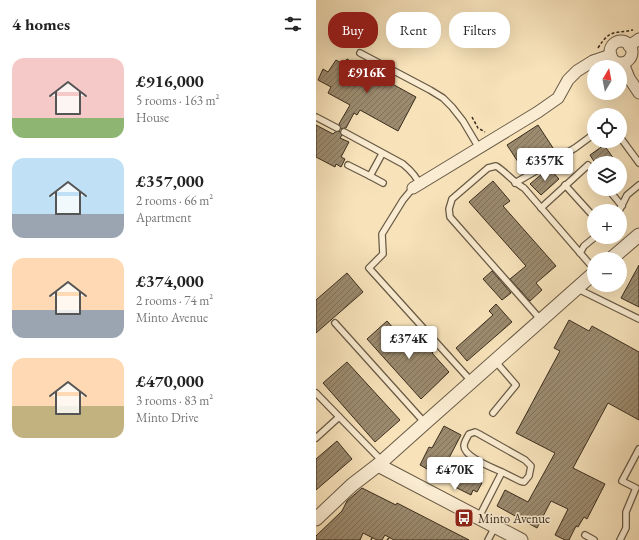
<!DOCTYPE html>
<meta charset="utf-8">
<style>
body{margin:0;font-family:"EB Garamond",serif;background:#f2f2f2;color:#222;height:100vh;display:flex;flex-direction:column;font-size:15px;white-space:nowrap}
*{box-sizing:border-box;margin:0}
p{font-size:13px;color:#767676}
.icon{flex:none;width:22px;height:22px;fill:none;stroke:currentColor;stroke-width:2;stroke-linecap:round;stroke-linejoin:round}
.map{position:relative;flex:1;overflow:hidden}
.sheet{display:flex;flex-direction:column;background:#fff;width:316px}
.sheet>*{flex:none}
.guide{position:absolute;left:12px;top:12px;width:251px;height:36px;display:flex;gap:8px}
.needle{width:26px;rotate:10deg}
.controls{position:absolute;left:271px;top:60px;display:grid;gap:8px}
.controls a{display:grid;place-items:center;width:40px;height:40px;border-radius:50%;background:#fff;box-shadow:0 4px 16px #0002;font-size:20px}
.price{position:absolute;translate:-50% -34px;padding:0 9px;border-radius:4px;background:#fff;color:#222;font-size:13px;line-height:26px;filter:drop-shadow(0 1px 2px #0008)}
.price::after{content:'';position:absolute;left:50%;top:24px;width:12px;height:9px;margin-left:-6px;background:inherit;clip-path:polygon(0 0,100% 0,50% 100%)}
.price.active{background:#8f2418;color:#fff}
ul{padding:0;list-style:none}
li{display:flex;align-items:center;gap:12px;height:100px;padding:0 12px}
li span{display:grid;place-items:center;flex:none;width:112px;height:80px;border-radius:12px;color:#555}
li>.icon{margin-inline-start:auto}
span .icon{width:48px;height:48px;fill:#fffc;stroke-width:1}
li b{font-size:17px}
h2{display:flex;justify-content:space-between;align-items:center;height:48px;padding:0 12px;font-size:17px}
.tag{padding:0 14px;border-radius:16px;background:#fff;box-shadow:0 4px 16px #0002;font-size:14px;line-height:36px}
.tag.active{background:#8f2418;color:#fff}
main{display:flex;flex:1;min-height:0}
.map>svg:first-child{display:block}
.building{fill:url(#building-hatch);stroke:#3a2d1e}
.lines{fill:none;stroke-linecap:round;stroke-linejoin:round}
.service-casing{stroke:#695a45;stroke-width:8}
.minor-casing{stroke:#695a45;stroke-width:13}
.tertiary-casing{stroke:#695a45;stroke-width:15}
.path{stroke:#3a2d1e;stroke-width:1.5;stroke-dasharray:3 2;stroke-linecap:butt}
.service{stroke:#faecd2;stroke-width:5.5}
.minor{stroke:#faecd2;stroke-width:11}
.tertiary{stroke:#faecd2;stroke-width:13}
.labels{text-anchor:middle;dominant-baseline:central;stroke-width:3;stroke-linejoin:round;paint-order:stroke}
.poi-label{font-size:13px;fill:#3a2d1e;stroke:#faecd2;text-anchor:start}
</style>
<main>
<section class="sheet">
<h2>4 homes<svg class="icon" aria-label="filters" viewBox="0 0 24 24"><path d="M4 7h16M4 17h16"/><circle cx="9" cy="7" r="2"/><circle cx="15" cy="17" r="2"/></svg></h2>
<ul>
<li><span style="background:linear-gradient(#f6c9c9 75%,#8fb573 0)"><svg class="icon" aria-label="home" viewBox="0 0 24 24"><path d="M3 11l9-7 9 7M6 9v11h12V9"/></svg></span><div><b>£916,000</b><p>5 rooms · 163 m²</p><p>House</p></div></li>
<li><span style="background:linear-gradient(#bfe0f5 70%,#9aa5b1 0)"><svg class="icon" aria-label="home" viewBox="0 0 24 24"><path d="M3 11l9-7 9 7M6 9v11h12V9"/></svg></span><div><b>£357,000</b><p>2 rooms · 66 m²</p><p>Apartment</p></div></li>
<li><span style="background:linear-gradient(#ffd9b3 65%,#9aa5b1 0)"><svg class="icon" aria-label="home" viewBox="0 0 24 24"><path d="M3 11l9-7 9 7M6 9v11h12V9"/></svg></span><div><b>£374,000</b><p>2 rooms · 74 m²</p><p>Minto Avenue</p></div></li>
<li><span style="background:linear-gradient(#ffd9b3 60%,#c2b280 0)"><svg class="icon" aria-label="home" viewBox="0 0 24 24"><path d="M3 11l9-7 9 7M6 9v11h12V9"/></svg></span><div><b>£470,000</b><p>3 rooms · 83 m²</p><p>Minto Drive</p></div></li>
</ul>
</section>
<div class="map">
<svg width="323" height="540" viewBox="0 0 323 540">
<defs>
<pattern id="building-hatch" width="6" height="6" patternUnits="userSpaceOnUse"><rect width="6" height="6" fill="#9c8b6f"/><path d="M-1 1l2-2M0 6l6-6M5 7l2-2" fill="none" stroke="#80725b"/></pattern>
</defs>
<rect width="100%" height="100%" fill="#f7e2ba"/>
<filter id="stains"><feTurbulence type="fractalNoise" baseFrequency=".005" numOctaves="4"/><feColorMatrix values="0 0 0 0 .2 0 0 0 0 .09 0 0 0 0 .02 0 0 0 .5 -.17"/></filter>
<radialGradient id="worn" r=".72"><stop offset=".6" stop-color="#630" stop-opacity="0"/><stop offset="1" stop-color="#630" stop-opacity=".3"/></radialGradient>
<g class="building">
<polygon points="31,59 100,97 82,131 44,110 41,115 38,113 30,128 25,129 23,124 34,105 12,93 15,87 2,80 7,69 12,72 20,60 27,64"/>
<polygon points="0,125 17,134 19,132 24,131 26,135 24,138 33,142 25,157 29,159 25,167 20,164 19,167 0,157"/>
<polygon points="222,125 239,151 208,171 191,145"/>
<polygon points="288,145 298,159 292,163 279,163 274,155"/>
<polygon points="233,168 243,179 225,195 214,184"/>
<polygon points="177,181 194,201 187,206 240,266 220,283 226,290 214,301 194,279 210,266 153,202"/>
<polygon points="323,265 323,307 305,298"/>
<polygon points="176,271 195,293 186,300 167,279"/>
<polygon points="31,273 47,292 0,333 0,300"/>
<polygon points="180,304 196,322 151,361 140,348 177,315 173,311"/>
<polygon points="253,320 273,331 276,326 323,352 323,420 292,403 257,468 289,484 271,519 268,517 262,527 260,526 253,540 249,540 239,535 252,509 235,501 221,528 181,506 189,490 212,502 239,453 200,433 244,351 238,348"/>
<polygon points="71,321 95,348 105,340 109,344 111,342 118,351 116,353 133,372 105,399 51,339"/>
<polygon points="31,362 84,420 59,442 7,383"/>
<polygon points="128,426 145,435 133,458 148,466 150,462 167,472 162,481 166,483 161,492 157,490 155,495 137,486 138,484 104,465 113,447 116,448"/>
<polygon points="21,441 36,459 0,490 0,459"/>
<polygon points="46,488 80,505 81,503 153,540 78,540 69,535 66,540 61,540 47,533 44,540 0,540 0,536 26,511 31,501"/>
</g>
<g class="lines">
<g class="service-casing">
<g id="service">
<polyline points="44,53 114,90 127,98 136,107 147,121 163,148"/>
<polyline points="0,117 21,128"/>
<path d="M 28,132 L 87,164 C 93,169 101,177 103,184"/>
<polyline points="304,137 323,163"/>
<polyline points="66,154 54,176 67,183"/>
<polyline points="32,165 54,176"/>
<polyline points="199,183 259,148 278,134"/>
<polyline points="249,185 278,217"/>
<polyline points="97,188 87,200 66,234 67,254 53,268 156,382"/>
<polyline points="292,189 306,206"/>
<polyline points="225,208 272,165 278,173"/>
<polyline points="303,211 311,195 323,185"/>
<polyline points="264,253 268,246 279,237"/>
<polyline points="262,289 323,319"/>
<path d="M 225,320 L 134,217 L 133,209 L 136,199 L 172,168 L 180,166 C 190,172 197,182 208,188 L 278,269"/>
<polyline points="19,323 109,423"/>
<polyline points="0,393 66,461"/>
<polyline points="177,413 200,385 180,362"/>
<polyline points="0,438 23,417"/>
<path d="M 163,517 L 186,472 L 204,481 L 208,482 L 213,476 L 215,466 L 209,460 L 163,434 L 159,432 L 153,434 C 151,438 148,442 148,446 C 148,457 177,468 186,472"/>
<polyline points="269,535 278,540"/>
<polyline points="172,540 179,527"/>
<polyline points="304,540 310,528 310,512 320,488 306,481 323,449"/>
</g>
</g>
<g class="minor-casing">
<g id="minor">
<circle cx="305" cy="52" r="11"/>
<polyline points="313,46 323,39"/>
<polyline points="307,63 313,78 323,93"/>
<polyline points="97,188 222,112 242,98 252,80 261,71 277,61 295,55"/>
</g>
</g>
<g class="tertiary-casing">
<g id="tertiary">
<polyline points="295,259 323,235"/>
<polyline points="62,465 205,540"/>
<polyline points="0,519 36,485 62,465 109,423 278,273"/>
</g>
</g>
<g class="path">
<path d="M 282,48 C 294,29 297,34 317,30"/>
<polyline points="156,117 162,128 169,132"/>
<polyline points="55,540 56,538"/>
<polyline points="71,540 73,538"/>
</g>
<use href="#service" class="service"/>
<use href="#minor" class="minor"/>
<use href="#tertiary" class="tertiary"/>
</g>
<defs>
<g id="bus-square" transform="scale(1)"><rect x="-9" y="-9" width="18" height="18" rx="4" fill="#8f2418" stroke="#faecd2"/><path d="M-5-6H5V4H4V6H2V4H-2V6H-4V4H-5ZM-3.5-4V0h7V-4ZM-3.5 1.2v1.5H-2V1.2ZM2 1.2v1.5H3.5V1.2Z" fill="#fff"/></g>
</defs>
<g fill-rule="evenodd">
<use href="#bus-square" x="148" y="518"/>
</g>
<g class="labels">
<g class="poi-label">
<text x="162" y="518">Minto Avenue</text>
</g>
</g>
<rect width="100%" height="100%" filter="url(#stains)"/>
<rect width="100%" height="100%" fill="url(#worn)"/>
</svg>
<div class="controls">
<a><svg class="needle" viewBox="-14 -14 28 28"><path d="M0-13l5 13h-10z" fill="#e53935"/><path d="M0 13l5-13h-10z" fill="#767676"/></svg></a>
<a><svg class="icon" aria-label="locate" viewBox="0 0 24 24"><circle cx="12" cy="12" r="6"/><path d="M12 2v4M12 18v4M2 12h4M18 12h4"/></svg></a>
<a><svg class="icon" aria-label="layers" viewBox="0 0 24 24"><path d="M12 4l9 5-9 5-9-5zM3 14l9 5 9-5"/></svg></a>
<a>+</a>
<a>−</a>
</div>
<b class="price active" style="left:51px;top:94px">£916K</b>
<b class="price" style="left:229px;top:182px">£357K</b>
<b class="price" style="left:93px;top:360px">£374K</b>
<b class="price" style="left:139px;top:491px">£470K</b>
<div class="guide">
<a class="tag active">Buy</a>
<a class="tag">Rent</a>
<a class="tag">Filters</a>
</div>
</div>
</main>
